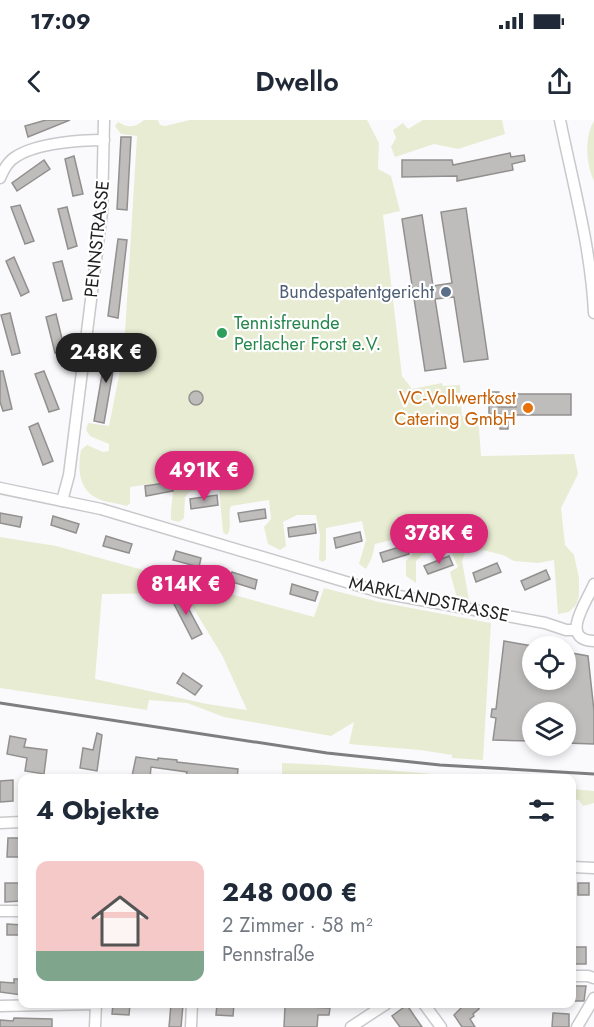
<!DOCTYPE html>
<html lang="de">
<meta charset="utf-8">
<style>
body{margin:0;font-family:Jost,sans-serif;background:#f2f2f3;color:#1f2937;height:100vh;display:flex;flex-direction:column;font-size:22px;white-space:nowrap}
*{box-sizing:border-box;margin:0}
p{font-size:20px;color:#747a83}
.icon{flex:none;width:33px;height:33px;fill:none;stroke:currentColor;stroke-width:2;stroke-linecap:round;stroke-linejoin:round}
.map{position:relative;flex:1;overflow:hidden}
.side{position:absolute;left:18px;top:654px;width:558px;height:234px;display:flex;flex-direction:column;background:#fff;border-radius:12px;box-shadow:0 3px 9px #0003}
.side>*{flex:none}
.buttons{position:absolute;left:522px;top:516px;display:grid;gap:12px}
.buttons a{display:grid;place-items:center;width:54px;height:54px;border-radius:50%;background:#fff;box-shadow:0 3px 9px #0003;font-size:30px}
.price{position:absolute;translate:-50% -51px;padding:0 14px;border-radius:21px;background:#db2777;color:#fff;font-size:20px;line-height:39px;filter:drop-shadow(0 2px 3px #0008)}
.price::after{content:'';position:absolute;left:50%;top:36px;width:18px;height:14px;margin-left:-9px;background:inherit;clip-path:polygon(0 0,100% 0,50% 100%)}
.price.current{background:#222;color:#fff}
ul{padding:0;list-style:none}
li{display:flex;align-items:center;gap:18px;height:150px;padding:0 18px}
li span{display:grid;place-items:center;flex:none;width:168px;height:120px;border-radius:12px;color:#555}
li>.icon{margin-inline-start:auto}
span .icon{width:72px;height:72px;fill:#fffc;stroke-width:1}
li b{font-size:26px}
h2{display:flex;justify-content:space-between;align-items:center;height:72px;padding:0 18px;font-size:26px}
.status{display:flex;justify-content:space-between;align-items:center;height:42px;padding:0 30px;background:#fff;direction:ltr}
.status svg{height:16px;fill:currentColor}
header{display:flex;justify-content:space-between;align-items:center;height:78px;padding:0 18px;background:#fff;font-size:27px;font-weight:600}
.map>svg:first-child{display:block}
.green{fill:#e8ecd2;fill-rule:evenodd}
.building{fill:#bfbdbb;stroke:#92908e;stroke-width:1.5}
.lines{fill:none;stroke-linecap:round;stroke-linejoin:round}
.street-casing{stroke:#c9c9cc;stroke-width:13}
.street{stroke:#fff;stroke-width:10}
.rail{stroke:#7e7e80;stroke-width:3}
.service-dot{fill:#5c6f8a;stroke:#fff;stroke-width:2}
.leisure-dot{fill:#2e9e5b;stroke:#fff;stroke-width:2}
.food-dot{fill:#e8710a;stroke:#fff;stroke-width:2}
.labels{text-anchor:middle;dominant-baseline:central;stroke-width:4.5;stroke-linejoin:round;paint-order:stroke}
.street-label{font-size:18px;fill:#232324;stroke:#fff}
.service-label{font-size:18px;fill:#4e5e75;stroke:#fff;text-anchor:end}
.leisure-label{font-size:18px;fill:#27864d;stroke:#fff;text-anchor:start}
.food-label{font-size:18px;fill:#c56008;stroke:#fff;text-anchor:end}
</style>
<div class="status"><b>17:09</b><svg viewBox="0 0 49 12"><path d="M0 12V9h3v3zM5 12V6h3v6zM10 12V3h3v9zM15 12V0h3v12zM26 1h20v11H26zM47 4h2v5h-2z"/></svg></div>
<header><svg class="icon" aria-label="back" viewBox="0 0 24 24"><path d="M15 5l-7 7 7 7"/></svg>Dwello<svg class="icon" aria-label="share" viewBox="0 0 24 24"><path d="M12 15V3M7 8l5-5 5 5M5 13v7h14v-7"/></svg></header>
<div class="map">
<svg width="594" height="907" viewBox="0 0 594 907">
<rect width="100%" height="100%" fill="#fafafd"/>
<g class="green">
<path d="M 144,0 L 158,0 L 160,5 L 165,6 L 190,0 L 367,0 L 379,23 L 378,49 L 391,56 L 400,91 L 383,95 L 402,256 L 412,269 L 442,263 L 443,266 L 460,265 L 462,296 L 478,295 L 481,336 L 574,334 L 578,354 L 561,388 L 565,425 L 574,435 L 579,458 L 579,476 L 576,485 L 569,492 L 558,494 L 554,440 L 538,443 L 514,441 L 503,435 L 483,430 L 465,433 L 462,441 L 469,480 L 457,478 L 450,452 L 458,447 L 450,429 L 422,435 L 416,441 L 416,463 L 406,456 L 406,441 L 412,435 L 408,416 L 375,424 L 372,437 L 366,449 L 359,444 L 366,420 L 362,401 L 326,408 L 326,439 L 323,442 L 319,440 L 320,415 L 316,395 L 297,395 L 283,402 L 286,426 L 280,430 L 268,424 L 264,407 L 271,399 L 269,380 L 231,386 C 227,395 233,407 227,415 L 223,412 L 219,369 L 189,372 L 185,377 L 184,398 L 179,402 L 171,400 C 170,386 175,374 172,361 L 130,367 L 130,383 L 127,386 C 120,384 112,383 104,381 C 79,373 77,352 81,330 L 87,325 L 103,332 L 109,331 L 109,324 L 90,316 L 86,310 L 88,303 L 109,306 L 124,230 L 137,16 L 121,14 L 115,6 L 118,2 C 128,8 135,8 144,0 Z"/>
<polygon points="423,0 502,0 505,14 458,29 434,24 395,37 391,27 396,18 393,10 403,3 408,9"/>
<path d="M 594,1 L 594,61 C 586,45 584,17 594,1 Z"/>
<path d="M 0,417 L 56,426 L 314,497 L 324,468 L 379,482 L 491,503 L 483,640 L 452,638 L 452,635 L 420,630 L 349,624 L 354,602 L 331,616 L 224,597 L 187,583 L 149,580 L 147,590 L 0,568 ZM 184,473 L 222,535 L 247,590 L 207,584 L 95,559 L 102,474 Z"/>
<polygon points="282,643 326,645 480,658 282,658"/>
<polygon points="572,669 594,671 594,683 583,686 579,680 572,679"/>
</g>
<g class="building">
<polygon points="46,0 70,0 28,17 25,6"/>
<polygon points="121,17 131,17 127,90 117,89"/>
<polygon points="510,33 511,37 524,35 525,41 512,44 513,50 457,61 457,56 402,57 402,40 452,40 453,45"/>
<polygon points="74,36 83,74 73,76 65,39"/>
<polygon points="44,40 50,49 17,71 12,63"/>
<polygon points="20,85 34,121 25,124 11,87"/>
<polygon points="67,87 77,126 68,129 58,89"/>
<polygon points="466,88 488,239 464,242 454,177 435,179 446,248 425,251 402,99 422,95 433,166 452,163 441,92"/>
<polygon points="118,119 127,120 118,198 108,196"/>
<polygon points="14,137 29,172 21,176 6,141"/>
<polygon points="62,141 72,179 63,181 53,143"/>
<polygon points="10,193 20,233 12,235 1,195"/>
<polygon points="56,194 65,231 55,233 46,197"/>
<polygon points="107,226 117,228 104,303 94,301"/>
<polygon points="0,251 3,251 12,289 3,291 0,282"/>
<polygon points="44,251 59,289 49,292 35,254"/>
<circle cx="196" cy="278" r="7"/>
<polygon points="489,272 499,272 499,287 516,287 516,274 571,274 571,295 508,295 508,309 500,309 500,294 489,294"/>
<polygon points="38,303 53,341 43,345 29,307"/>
<polygon points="171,362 173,371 146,376 145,366"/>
<polygon points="217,375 218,385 191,389 190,379"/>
<polygon points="265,389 266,398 240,402 238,393"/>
<polygon points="0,393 22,397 20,407 0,403"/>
<polygon points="53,396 79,404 76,413 51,405"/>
<polygon points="315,404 316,413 289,417 288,408"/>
<polygon points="360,412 362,421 336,428 334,418"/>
<polygon points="106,416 132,424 129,433 103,426"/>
<polygon points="406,425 409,434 383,442 380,433"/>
<polygon points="176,431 201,438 199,447 173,440"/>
<polygon points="449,436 453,445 428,454 424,446"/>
<polygon points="497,443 501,452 476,462 473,453"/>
<polygon points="546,450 550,459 525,470 521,461"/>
<polygon points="232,452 257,460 255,469 229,461"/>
<polygon points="292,464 318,472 315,481 290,474"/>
<polygon points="180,473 202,514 192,519 171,478"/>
<polygon points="504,521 532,526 532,560 566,560 566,532 588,536 594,591 594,624 566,623 566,592 532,592 532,621 493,620 496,598 491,597 492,589 496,589"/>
<polygon points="183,553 202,566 195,575 177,563"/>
<polygon points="97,613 102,615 97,651 80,648 83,628 93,630"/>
<polygon points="10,616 26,619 24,627 47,630 44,654 25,651 27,638 7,634"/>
<polygon points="136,637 158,640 158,638 177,640 177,642 238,649 237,658 186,656 187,652 151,647 150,658 132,656"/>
<polygon points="13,660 13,681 0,682 0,661"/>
<polygon points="8,718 20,718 20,737 7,737"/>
<polygon points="5,763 21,763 21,781 5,782"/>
<rect x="578" y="763" width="11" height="12"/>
<polygon points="7,804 22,805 22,815 7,815"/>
<polygon points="574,827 586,827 586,844 573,844"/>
<polygon points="14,859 22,859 22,875 0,872 0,862 14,863"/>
<polygon points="574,866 586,866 584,881 573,881"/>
<polygon points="113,884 130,884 129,895 112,894"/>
<polygon points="171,884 183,885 181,907 169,907"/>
<polygon points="217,884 234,884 233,896 216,895"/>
<polygon points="465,884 475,884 479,889 473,894 474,896 470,899 475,907 462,907 454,895"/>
<polygon points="407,885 415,897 422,907 400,907 392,896"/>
<polygon points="285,886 330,888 329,895 318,895 317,907 284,907"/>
<polygon points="553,893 569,894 569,907 552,907"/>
<polygon points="14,898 52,899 52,907 0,907 0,900 13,901"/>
</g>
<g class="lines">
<g class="street-casing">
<g id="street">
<path d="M 560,0 C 573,64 591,128 594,193"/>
<path d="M 0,58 C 4,49 8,41 17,36 C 38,23 80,20 104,20"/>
<polyline points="0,368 101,389 383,473 545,503 566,510 576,510"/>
<polyline points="62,381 69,355 102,92 104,0"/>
<path d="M 594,464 C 588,480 558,520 594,521"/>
<polyline points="0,703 22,702"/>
<polyline points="572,747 594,748"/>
<polyline points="0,791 22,791"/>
<polyline points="572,856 588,856 594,858"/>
<polyline points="424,884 441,907"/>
<polyline points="0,886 96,884"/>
<polyline points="95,907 96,884"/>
<polyline points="191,907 192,884"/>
<polyline points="351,907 386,884"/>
<polyline points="577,907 594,878"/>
</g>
</g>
<use href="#street" class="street"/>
<polyline class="rail" points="0,583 327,633 440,645 594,654"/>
</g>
<circle class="service-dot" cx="446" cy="172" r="6"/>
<circle class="leisure-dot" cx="222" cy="213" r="6"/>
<circle class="food-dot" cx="528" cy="288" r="6"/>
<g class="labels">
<g class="street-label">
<text transform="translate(97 119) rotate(-84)">PENNSTRASSE</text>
<text transform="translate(429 479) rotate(12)">MARKLANDSTRASSE</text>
</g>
<g class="service-label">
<text x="434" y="172">Bundespatentgericht</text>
</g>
<g class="leisure-label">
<text x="234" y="203">Tennisfreunde<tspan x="234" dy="21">Perlacher Forst e.V.</tspan></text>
</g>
<g class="food-label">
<text x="516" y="278">VC-Vollwertkost<tspan x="516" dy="21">Catering GmbH</tspan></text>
</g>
</g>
</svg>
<div class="buttons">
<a><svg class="icon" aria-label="locate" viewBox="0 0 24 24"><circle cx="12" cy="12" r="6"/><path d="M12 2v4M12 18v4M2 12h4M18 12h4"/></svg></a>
<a><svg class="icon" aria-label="layers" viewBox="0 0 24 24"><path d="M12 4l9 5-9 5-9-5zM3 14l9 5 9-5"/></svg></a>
</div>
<b class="price current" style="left:106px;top:264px">248K €</b>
<b class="price" style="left:204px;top:382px">491K €</b>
<b class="price" style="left:439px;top:445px">378K €</b>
<b class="price" style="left:186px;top:496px">814K €</b>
<section class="side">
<h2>4 Objekte<svg class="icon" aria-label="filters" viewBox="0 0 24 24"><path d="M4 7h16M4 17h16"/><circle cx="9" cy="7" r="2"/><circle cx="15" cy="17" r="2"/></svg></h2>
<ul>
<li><span style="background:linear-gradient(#f6c9c9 75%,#7fa58c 0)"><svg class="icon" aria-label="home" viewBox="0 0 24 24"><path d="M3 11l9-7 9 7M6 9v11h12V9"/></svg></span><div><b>248 000 €</b><p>2 Zimmer · 58 m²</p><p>Pennstraße</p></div></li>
</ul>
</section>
</div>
